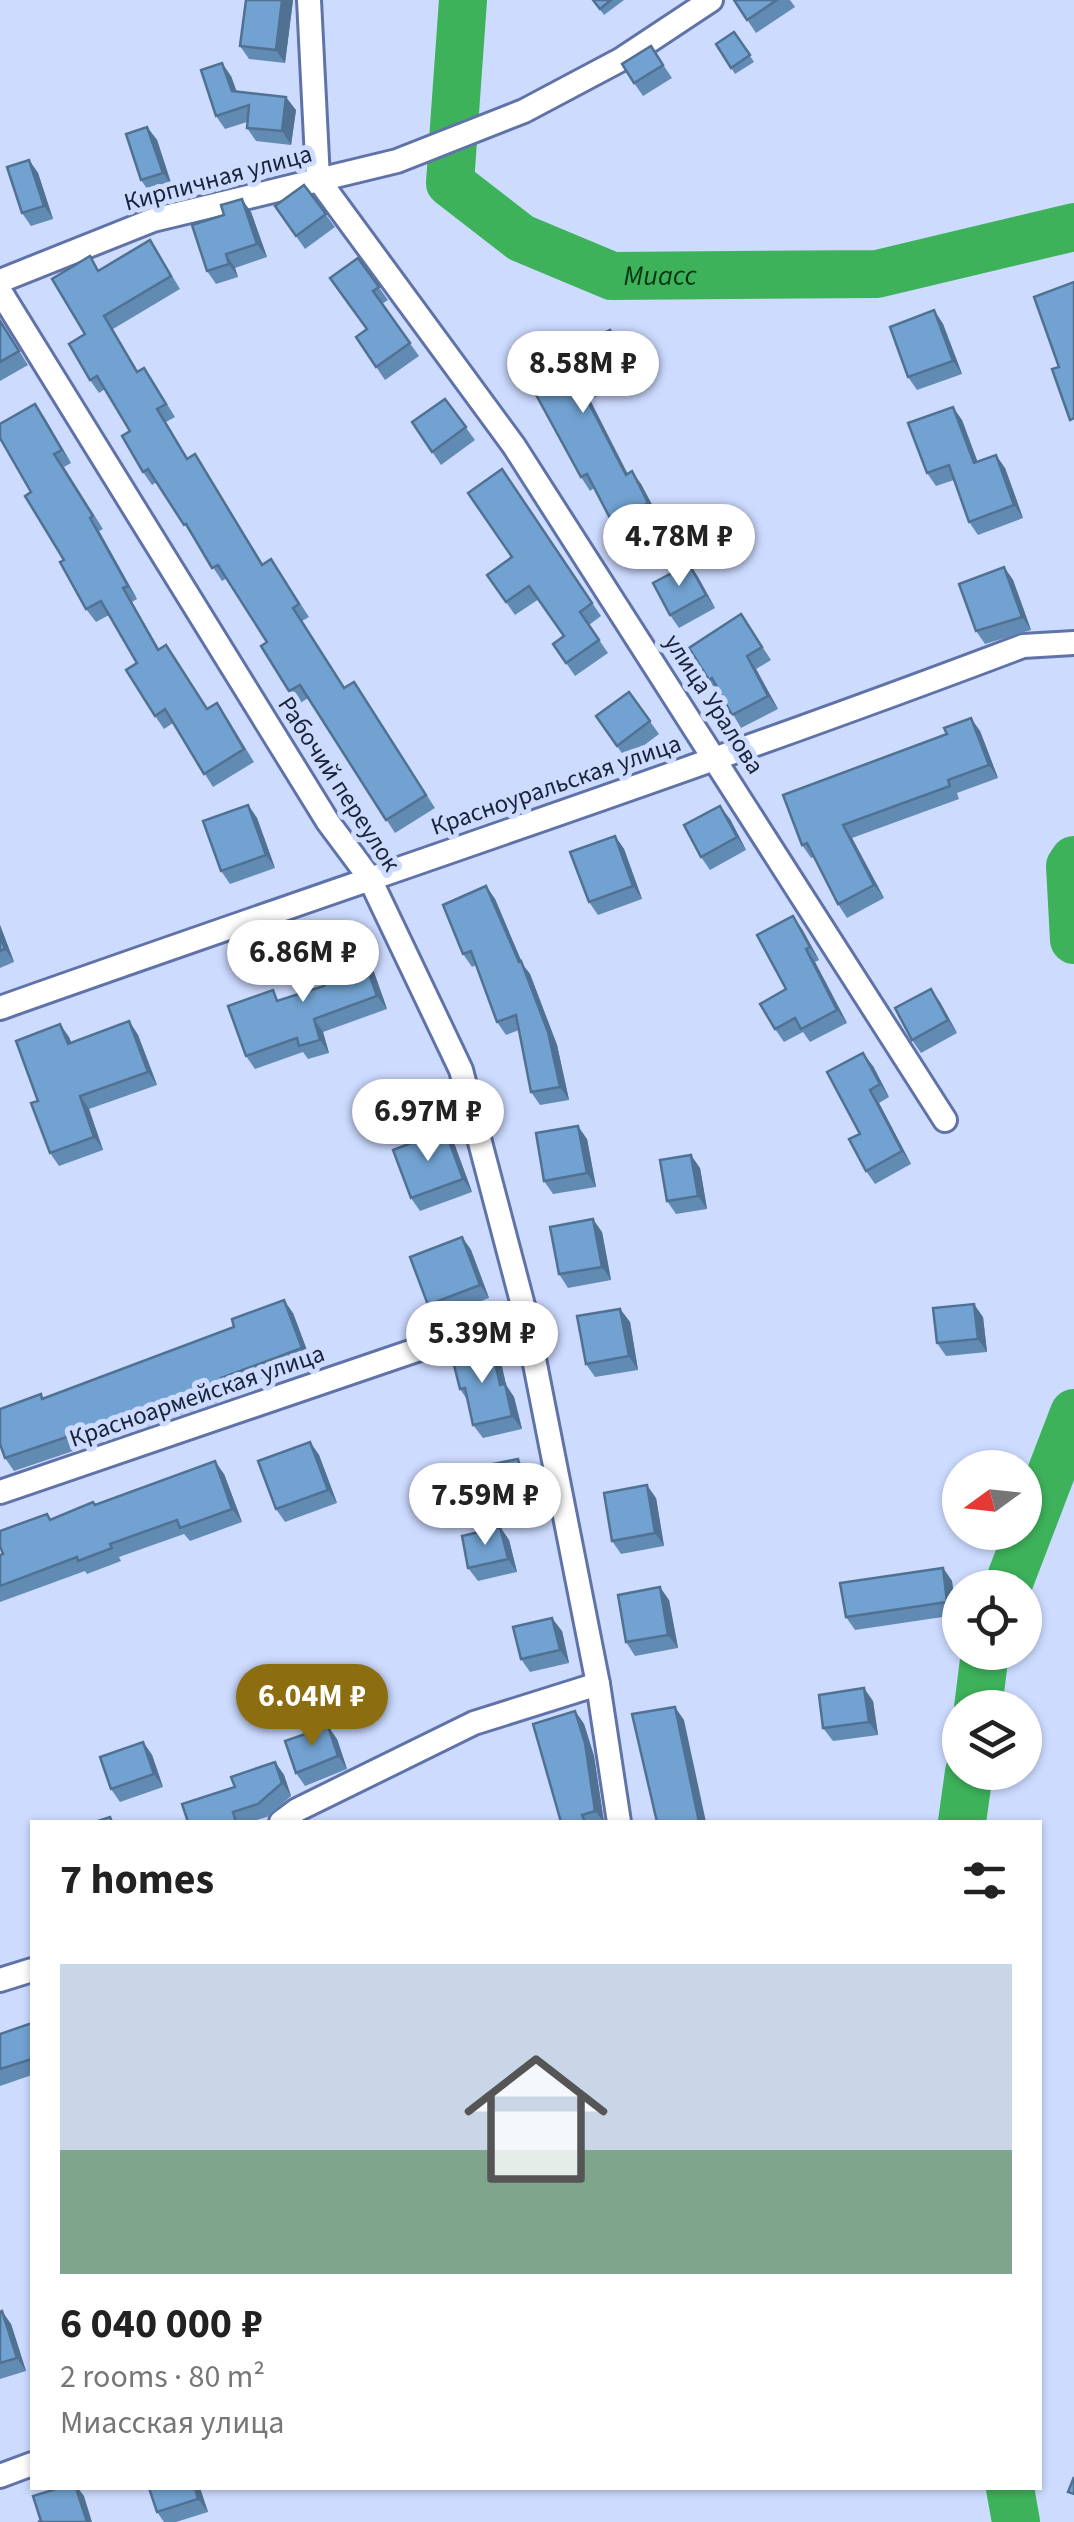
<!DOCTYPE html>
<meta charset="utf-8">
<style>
body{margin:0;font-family:"Source Sans 3",sans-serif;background:#f2f2f2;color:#222;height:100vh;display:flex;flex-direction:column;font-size:38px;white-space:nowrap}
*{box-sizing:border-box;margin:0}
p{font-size:32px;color:#767676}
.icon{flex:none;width:55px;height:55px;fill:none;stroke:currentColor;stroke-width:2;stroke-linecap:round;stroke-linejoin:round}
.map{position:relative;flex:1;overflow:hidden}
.side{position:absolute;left:30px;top:1820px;width:1012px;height:670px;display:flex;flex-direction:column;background:#fff;border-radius:0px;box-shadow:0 2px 8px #0004}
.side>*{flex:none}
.needle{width:65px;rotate:255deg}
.buttons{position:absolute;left:942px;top:1450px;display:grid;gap:20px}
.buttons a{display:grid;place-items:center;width:100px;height:100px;border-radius:50%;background:#fff;box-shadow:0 2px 8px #0004;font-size:50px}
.price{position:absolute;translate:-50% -85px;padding:0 22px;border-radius:35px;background:#fff;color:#222;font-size:32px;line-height:65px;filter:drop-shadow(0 2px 5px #0008)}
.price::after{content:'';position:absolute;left:50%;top:60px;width:30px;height:22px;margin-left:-15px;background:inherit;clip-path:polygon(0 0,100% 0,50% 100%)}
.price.active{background:#8c6e10;color:#fff}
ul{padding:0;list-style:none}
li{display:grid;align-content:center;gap:20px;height:530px;padding:0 30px}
li span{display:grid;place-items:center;height:310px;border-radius:0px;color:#555}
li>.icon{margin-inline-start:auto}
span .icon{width:180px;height:180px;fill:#fffc;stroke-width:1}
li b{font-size:42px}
h2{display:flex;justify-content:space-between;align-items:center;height:120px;padding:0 30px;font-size:42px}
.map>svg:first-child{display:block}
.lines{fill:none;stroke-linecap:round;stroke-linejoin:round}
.river{stroke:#3eb25b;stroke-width:48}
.minor-casing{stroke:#5f73a8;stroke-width:28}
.minor{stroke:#fff;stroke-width:22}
.wall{fill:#628bb4}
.shaded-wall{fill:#507192}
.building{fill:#72a2d1;stroke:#507192;stroke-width:2.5}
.labels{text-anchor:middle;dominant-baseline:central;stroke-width:10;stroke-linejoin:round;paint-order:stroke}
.street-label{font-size:25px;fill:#1b2339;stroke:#cddbff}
.water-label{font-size:28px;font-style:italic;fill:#053513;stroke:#cddbff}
</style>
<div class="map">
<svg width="1074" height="2522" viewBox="0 0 1074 2522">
<rect width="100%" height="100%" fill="#cddbff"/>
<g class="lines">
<g class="river">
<path id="s1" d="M 463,0 L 450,183 L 521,238 L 612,276 L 877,274 L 1074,227"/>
<polyline points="1074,860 1070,866 1074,940"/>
<polyline points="1007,1588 1074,1413"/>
<polyline points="978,1708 985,1652"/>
<polyline points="962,1822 969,1772"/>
<polyline points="1010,2488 1016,2522"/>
</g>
<g class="minor-casing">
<g id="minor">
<polyline points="309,0 318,179 514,446 945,1120"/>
<polyline points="0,281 153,220 397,161 524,111 622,59 711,0"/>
<polyline points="0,291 328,822 369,877 461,1070 525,1313 598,1684 619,1822"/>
<path d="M 0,1008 C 341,887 685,774 1023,646 L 1074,643"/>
<polyline points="0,1492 525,1313"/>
<polyline points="281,1822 297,1810 474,1723 598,1684"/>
<polyline points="0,1980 32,1970"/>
<polyline points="0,2476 32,2464"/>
</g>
</g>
<use href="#minor" class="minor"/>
</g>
<g class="wall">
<polygon points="246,0 293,0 285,63 249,59 240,46"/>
<polygon points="593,0 624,0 604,15"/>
<polygon points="734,0 790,0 795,7 756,33"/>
<polygon points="734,32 754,62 735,74 716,44"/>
<polygon points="660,60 672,78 643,96 634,83"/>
<polygon points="231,76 237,92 296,110 291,145 256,141 247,128 247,122 225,129 216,116"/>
<polygon points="147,127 157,140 172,186 150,193 141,180"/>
<polygon points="29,160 38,173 53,219 31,226 22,213"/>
<polygon points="304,185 335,227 305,249 275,206"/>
<polygon points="251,212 267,257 235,268 238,277 216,284 207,271"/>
<polygon points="159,254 180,289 113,329 138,372 153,381 175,417 166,422 188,459 204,468 263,564 280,572 309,617 302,621 344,688 363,695 435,808 395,833 308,698 299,704 289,691 267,642 227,578 222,581 157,482 152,485 143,472 130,431 105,389 99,393 90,380 85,334 99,270"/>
<polygon points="358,258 388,300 382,304 419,356 385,380 356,337 367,329"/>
<polygon points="934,310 943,324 962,374 917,390 908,377"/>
<polygon points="0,320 28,365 0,381"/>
<polygon points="610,330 619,343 636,375 590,400 627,474 641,484 658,516 621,535 612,522 594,488 590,491 581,477 563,355"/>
<polygon points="445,399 475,440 441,465 412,422"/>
<polygon points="44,417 71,463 64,467 103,529 99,531 137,599 132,602 159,649 166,645 207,709 226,716 254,762 213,787 173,723 164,729 155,716 137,663 109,615 96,622 86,609 31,492"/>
<polygon points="962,420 977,462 1005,468 1023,518 978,535 969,522 954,480 936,486 927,473"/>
<polygon points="502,469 601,616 589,625 608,653 575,676 553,644 564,636 539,599 515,615 487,575 512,557"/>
<polygon points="689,564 698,577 715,608 679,628 670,615"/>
<polygon points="1004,567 1013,580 1031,630 985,644 976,631"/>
<polygon points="741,614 771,660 756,669 778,709 741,728 720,692 718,693 709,680"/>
<polygon points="629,692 659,734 626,759 596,716"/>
<polygon points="980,731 998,778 957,793 959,799 852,838 884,898 847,918 838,904 814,857 811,858 802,845"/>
<polygon points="248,805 257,818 275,868 230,884 221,871"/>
<polygon points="730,819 746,850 710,870 701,857"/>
<polygon points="615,836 624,849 642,899 598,915 589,902"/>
<polygon points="486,886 495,899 523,965 530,974 557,1045 569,1100 540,1105 531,1092 519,1030 506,1035 497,1022 476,965 472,967 463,954"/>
<polygon points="0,925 14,962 0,968"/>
<polygon points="802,929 819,960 815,962 847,1023 810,1042 803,1032 784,1042 775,1029"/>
<polygon points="369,958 387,1009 323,1032 329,1053 308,1059 303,1052 255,1069 246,1056 280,1000 324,986"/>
<polygon points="940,1002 957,1033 921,1053 912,1040"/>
<polygon points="129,1021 138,1035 157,1085 89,1109 103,1150 59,1166 50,1153 38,1101 69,1037 71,1042"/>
<polygon points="873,1066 889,1097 879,1103 911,1164 875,1184 866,1171 860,1134"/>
<polygon points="587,1139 596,1187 553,1194 544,1181"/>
<polygon points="454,1143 472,1192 420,1211 411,1198"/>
<polygon points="700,1168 707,1209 676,1214 667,1201"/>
<polygon points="602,1232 611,1280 568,1288 559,1274"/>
<polygon points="462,1237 471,1250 489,1298 437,1318 428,1305"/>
<polygon points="620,1309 630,1322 638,1370 595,1377 586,1364"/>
<polygon points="293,1313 311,1361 230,1391 233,1397 14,1471 5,1458 44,1398"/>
<polygon points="983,1317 987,1352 946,1356 937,1343"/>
<polygon points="492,1348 501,1362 506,1385 514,1397 522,1429 483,1438 473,1425 468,1401 460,1389"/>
<polygon points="310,1442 319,1455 337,1503 285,1522 276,1509"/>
<polygon points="527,1472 534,1504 496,1512 486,1499"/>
<polygon points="224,1474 242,1522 190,1541 184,1534 119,1557 121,1561 87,1574 85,1571 0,1602 0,1555 51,1519 95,1505"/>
<polygon points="656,1498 664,1546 621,1554 612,1541"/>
<polygon points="500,1527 509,1540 517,1572 478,1581 468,1568"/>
<polygon points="943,1568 952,1581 956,1615 855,1630 846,1617"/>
<polygon points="669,1600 678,1648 635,1656 626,1642"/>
<polygon points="562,1631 569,1663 530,1672 521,1659"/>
<polygon points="873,1701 878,1735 833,1741 823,1728"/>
<polygon points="575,1711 584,1724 594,1756 604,1822 561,1822"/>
<polygon points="337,1739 347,1769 305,1786 296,1773"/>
<polygon points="143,1742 152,1755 163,1787 120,1802 111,1789"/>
<polygon points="275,1762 284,1775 291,1796 267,1817 250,1822 188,1822 235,1787"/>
<polygon points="32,2023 32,2075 0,2086 0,2034"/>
<polygon points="0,2312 11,2324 26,2371 0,2379"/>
<polygon points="149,2488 200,2488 208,2512 176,2522 164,2522 157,2512"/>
</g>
<g class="shaded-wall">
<polygon points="282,0 293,0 285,63 276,50"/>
<polygon points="222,63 231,76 241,105 232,91"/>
<polygon points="286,97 296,110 291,145 282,131"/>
<polygon points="147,127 157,140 172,186 163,173"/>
<polygon points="29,160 38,173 53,219 44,206"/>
<polygon points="242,199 251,212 267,257 257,244"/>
<polygon points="226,254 235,268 238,277 229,264"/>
<polygon points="934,310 943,324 962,374 953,361"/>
<polygon points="610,330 619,343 636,375 627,362"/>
<polygon points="580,386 590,400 635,488 626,475"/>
<polygon points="35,404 44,417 71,463 62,450"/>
<polygon points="953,407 962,420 983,476 974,463"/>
<polygon points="195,454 204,468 271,578 262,565"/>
<polygon points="996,455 1005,468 1023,518 1014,505"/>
<polygon points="632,471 641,484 658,516 648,503"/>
<polygon points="90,518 99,531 137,599 128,586"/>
<polygon points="689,564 698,577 715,608 706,595"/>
<polygon points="1004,567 1013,580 1031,630 1022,617"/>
<polygon points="123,588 132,602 167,663 158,650"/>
<polygon points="747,656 756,669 778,709 768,696"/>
<polygon points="971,718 980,731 998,778 989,765"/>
<polygon points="248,805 257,818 275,868 266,855"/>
<polygon points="720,806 730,819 746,850 737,837"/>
<polygon points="843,825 852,838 884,898 874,885"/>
<polygon points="615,836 624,849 642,899 633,886"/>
<polygon points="486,886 495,899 523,965 530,974 557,1045 569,1100 560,1087 519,962"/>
<polygon points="793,916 802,929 819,960 810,947"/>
<polygon points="0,925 14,962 5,949 0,936"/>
<polygon points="359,945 369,958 387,1009 377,996"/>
<polygon points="806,949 815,962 847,1023 837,1010"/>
<polygon points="931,989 940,1002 957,1033 948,1020"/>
<polygon points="314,1019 323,1032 329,1053 320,1040"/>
<polygon points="129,1021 138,1035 157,1085 148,1072"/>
<polygon points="60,1024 69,1037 77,1057 68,1044"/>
<polygon points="863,1053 873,1066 889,1097 880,1084"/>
<polygon points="870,1090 879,1103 911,1164 902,1151"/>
<polygon points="80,1096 89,1109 103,1150 94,1137"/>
<polygon points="578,1126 587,1139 596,1187 587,1173"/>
<polygon points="445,1130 454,1143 472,1192 463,1179"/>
<polygon points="691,1155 700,1168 707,1209 698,1196"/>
<polygon points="593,1219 602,1232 611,1280 602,1267"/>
<polygon points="462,1237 471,1250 489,1298 480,1285"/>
<polygon points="284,1300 293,1313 311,1361 302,1348"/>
<polygon points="974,1304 983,1317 987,1352 978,1339"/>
<polygon points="620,1309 630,1322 638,1370 629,1356"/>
<polygon points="492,1348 501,1362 506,1385 514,1397 522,1429 512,1416 500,1385"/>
<polygon points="310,1442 319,1455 337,1503 328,1490"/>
<polygon points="518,1459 527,1472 534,1504 525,1491"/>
<polygon points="215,1461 224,1474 242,1522 232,1509"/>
<polygon points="647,1485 656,1498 664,1546 655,1533"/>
<polygon points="500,1527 509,1540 517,1572 508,1559"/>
<polygon points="943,1568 952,1581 956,1615 947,1602"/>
<polygon points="660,1587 669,1600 678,1648 668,1635"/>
<polygon points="552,1618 562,1631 569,1663 560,1650"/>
<polygon points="864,1688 873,1701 878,1735 869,1722"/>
<polygon points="675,1707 684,1720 706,1822 699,1822"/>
<polygon points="575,1711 584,1724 594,1756 604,1822 595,1811"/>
<polygon points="328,1726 337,1739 347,1769 338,1756"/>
<polygon points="143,1742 152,1755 163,1787 154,1774"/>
<polygon points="275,1762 284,1775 291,1796 282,1783"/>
<polygon points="2,2311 11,2324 26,2371 17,2358"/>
<polygon points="76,2488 78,2488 84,2496 92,2522 87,2522"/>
<polygon points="195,2488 200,2488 208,2512 198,2499"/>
</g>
<g class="building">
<polygon points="246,0 282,0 276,50 240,46"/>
<polygon points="593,0 611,0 600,9"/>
<polygon points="734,0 777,0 747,20"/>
<polygon points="734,32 750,55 731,68 716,44"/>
<polygon points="651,46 663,65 634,83 622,64"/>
<polygon points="222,63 232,91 286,97 282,131 247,128 249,105 216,116 201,70"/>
<polygon points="147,127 163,173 141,180 126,134"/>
<polygon points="29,160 44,206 22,213 7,167"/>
<polygon points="304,185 326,214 296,236 275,206"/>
<polygon points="242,199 257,244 226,254 229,264 207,271 192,225 224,215 221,205"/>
<polygon points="150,240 171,276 104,316 137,372 144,368 166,404 157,409 187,459 195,454 262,565 271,559 299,604 293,608 344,688 354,682 426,795 386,820 300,685 289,691 261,646 267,642 218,565 212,568 186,524 184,525 148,469 143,472 122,436 130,431 97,376 90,380 69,344 85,334 52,279 90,256 98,271"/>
<polygon points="358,258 379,287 373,291 410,343 376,367 356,337 367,329 330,278"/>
<polygon points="1074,282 1074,418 1070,420 1052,369 1059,367 1034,297"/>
<polygon points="934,310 953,361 908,377 890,327"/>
<polygon points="0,321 19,351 0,362"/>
<polygon points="610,330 627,362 580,386 626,475 632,471 648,503 612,522 587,474 581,477 516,358 552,338 561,356"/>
<polygon points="445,399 466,427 432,452 412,422"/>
<polygon points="35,404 62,450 54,454 93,516 90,518 128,586 123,588 158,650 166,645 207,709 217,703 244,749 204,774 165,709 155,716 126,670 137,663 101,601 86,609 60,562 64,560 25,496 31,492 0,438 0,424"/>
<polygon points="953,407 974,463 996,455 1014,505 969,522 949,465 927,473 908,423"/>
<polygon points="502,469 592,603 580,612 599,640 566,663 553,644 564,636 529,586 506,602 487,575 512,557 468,493"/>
<polygon points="689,564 706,595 670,615 653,583"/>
<polygon points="1004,567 1022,617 976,631 959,584"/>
<polygon points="741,614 762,647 747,656 768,696 732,715 712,678 709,680 689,648"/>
<polygon points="629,692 650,721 617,746 596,716"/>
<polygon points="971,718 989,765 948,780 950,786 843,825 874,885 838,904 807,843 802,845 783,795 947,734 944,728"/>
<polygon points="248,805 266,855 221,871 203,821"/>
<polygon points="720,806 737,837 701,857 684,825"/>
<polygon points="615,836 633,886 589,902 570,852"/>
<polygon points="486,886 519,962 521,961 548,1032 560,1087 531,1092 516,1015 497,1022 471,951 463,954 443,905"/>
<polygon points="793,916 810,947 806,949 837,1010 801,1029 795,1018 775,1029 760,1004 786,989 757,935"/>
<polygon points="0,936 5,949 0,951"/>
<polygon points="359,945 377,996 314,1019 320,1040 299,1046 297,1038 246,1056 228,1006 273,990 277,1001 324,986 315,962"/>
<polygon points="931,989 948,1020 912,1040 895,1008"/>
<polygon points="129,1021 148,1072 80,1096 94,1137 50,1153 31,1103 38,1101 16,1041 60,1024 68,1044"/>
<polygon points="863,1053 880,1084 870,1090 902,1151 866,1171 849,1139 860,1134 827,1072"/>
<polygon points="578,1126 587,1173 544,1181 536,1133"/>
<polygon points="445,1130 463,1179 411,1198 393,1150"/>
<polygon points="691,1155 698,1196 667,1201 660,1160"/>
<polygon points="593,1219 602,1267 559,1274 550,1227"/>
<polygon points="462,1237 480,1285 428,1305 410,1257"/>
<polygon points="284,1300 302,1348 221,1378 223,1384 5,1458 0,1444 0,1409 41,1394 42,1399 234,1327 232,1319"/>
<polygon points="974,1304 978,1339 937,1343 933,1308"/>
<polygon points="620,1309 629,1356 586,1364 577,1316"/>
<polygon points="492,1348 500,1385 505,1384 512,1416 473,1425 465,1388 460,1389 452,1357"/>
<polygon points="310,1442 328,1490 276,1509 258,1461"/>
<polygon points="518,1459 525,1491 486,1499 479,1467"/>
<polygon points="215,1461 232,1509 180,1528 177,1520 110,1544 112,1548 78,1561 77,1557 0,1586 0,1555 3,1554 0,1546 0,1531 47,1514 50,1520 93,1502 95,1505"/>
<polygon points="647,1485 655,1533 612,1541 604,1493"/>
<polygon points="500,1527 508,1559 468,1568 462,1536"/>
<polygon points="943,1568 947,1602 846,1617 840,1583"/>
<polygon points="660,1587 668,1635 626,1642 618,1595"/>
<polygon points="552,1618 560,1650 521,1659 513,1627"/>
<polygon points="864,1688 869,1722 823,1728 819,1695"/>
<polygon points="675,1707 699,1822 657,1822 632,1714"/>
<polygon points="575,1711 585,1743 595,1811 582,1815 585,1822 561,1822 533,1724"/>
<polygon points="328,1726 338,1756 296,1773 285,1741"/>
<polygon points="143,1742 154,1774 111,1789 100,1757"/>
<polygon points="275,1762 282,1783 258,1804 233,1812 236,1822 188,1822 182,1804 235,1787 231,1777"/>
<polygon points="110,1817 112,1822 95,1822"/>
<polygon points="32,2023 32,2059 0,2069 0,2034"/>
<polygon points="2,2311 17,2358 0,2363 0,2312"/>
<polygon points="1074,2477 1074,2494 1068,2492"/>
<polygon points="59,2488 76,2488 87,2522 38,2522 41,2521 33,2496"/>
<polygon points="149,2488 195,2488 198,2499 157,2512"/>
</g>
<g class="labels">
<g class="street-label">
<text transform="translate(218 178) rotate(-15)">Кирпичная улица</text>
<text transform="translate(714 704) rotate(57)">улица Уралова</text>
<text transform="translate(339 784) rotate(57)">Рабочий переулок</text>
<text transform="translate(556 785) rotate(-19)">Красноуральская улица</text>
<text transform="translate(197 1396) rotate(-19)">Красноармейская улица</text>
</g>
<g class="water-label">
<text stroke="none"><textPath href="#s1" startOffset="420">Миасс</textPath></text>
</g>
</g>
</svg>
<div class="buttons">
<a><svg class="needle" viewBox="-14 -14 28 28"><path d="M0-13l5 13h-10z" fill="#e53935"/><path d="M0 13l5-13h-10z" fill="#767676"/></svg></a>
<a><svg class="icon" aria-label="locate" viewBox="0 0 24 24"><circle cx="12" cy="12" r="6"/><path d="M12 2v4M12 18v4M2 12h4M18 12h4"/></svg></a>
<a><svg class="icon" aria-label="layers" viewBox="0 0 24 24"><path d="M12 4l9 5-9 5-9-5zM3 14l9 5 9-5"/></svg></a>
</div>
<b class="price" style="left:583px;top:416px">8.58M ₽</b>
<b class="price" style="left:679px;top:589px">4.78M ₽</b>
<b class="price" style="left:303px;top:1005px">6.86M ₽</b>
<b class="price" style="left:428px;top:1164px">6.97M ₽</b>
<b class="price" style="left:482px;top:1386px">5.39M ₽</b>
<b class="price" style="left:485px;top:1548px">7.59M ₽</b>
<b class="price active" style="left:312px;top:1749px">6.04M ₽</b>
<section class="side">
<h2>7 homes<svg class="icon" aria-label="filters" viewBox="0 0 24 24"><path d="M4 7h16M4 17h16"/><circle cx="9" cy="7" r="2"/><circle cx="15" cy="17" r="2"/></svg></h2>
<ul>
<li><span style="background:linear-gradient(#c9d6e8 60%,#7fa58c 0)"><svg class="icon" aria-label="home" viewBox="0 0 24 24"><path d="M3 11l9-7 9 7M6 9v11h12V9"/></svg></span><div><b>6 040 000 ₽</b><p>2 rooms · 80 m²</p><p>Миасская улица</p></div></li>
</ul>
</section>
</div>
